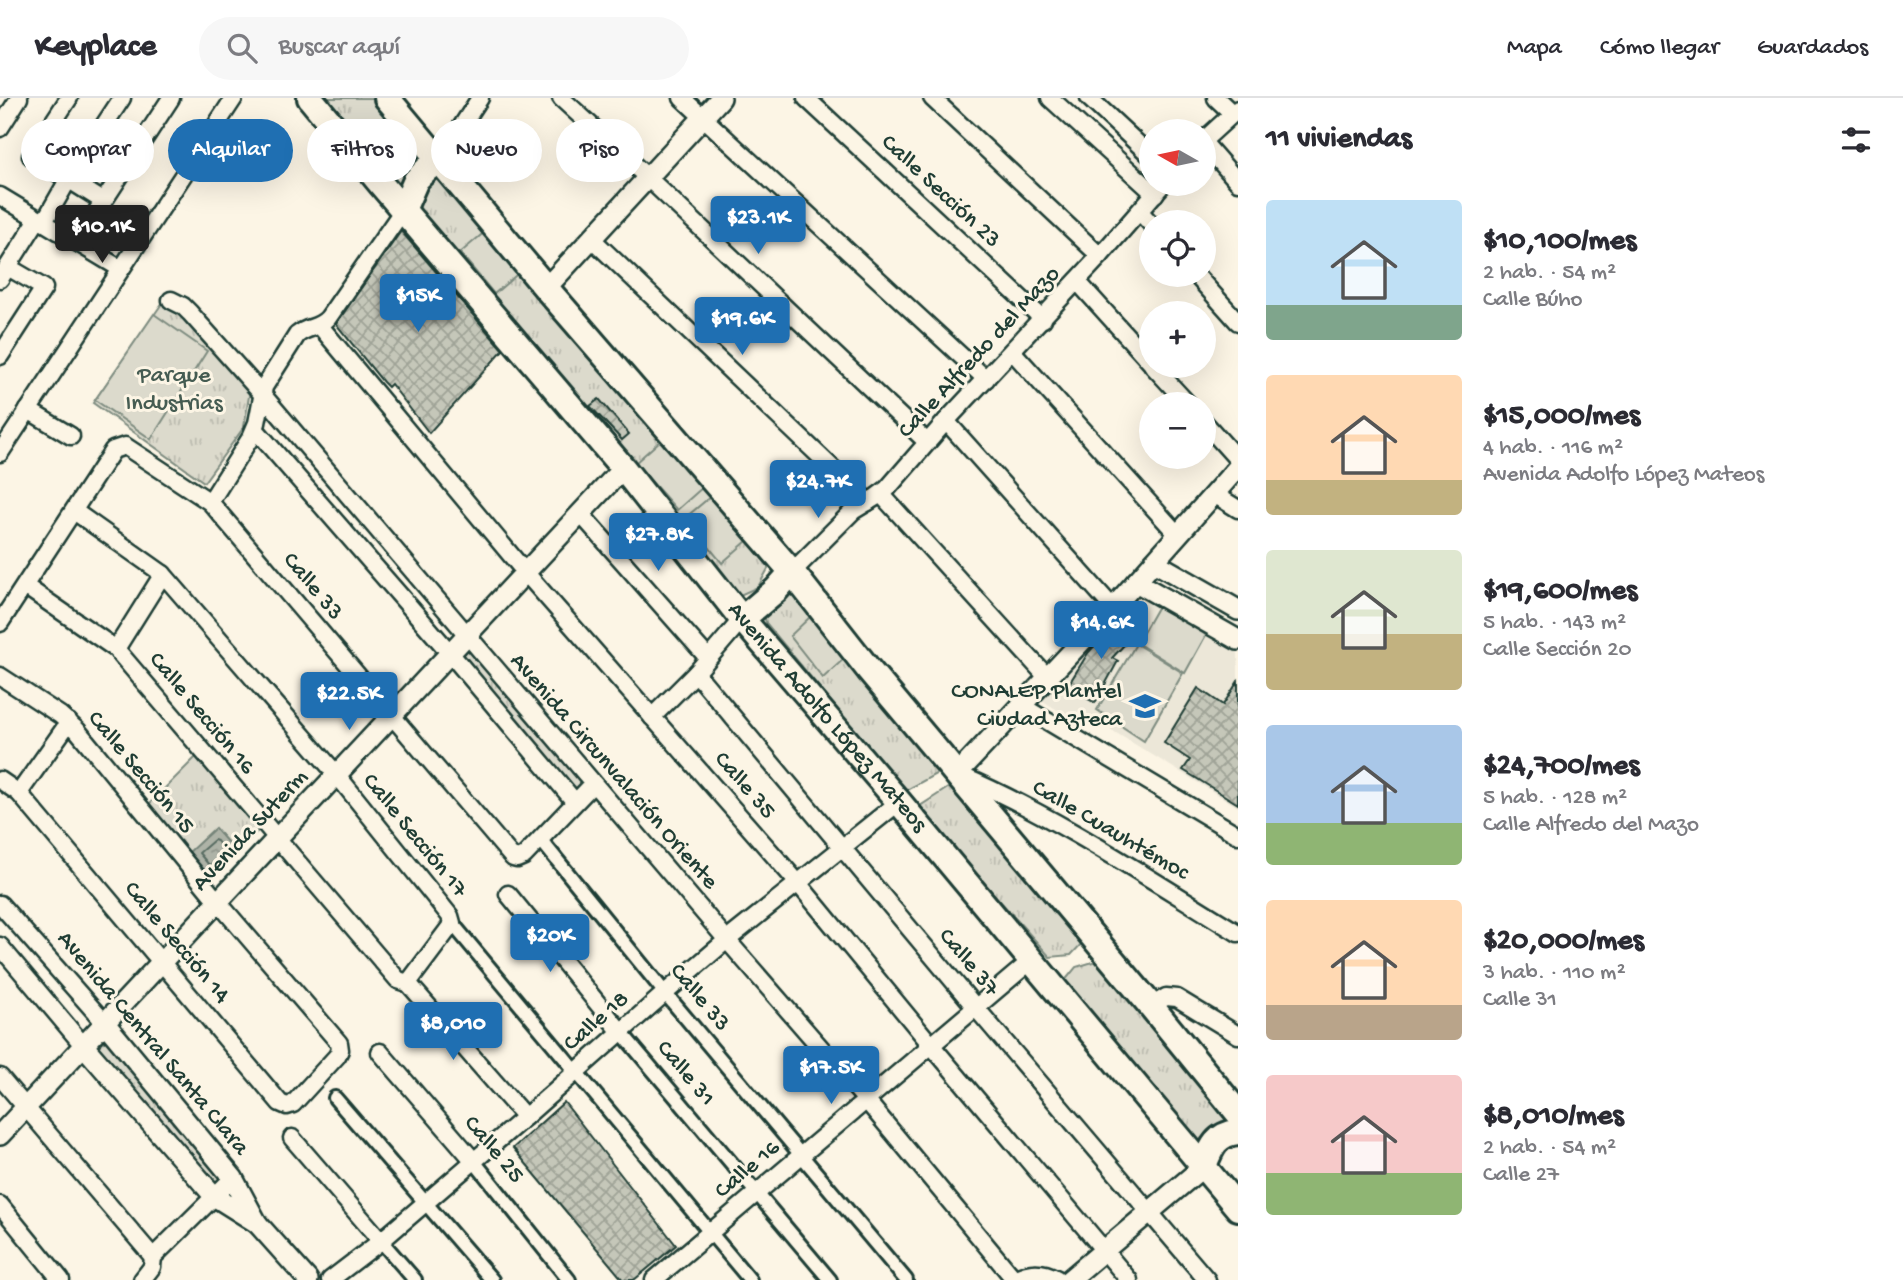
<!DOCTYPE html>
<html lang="es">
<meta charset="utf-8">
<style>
body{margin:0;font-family:"Gochi Hand",sans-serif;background:#f7f7f7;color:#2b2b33;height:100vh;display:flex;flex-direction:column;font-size:26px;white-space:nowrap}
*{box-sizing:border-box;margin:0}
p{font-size:23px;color:#7c7c81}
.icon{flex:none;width:38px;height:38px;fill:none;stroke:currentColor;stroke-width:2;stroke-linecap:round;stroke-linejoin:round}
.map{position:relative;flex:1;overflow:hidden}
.drawer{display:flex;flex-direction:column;background:#fff;width:665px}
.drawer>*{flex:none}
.hud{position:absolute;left:21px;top:21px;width:665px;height:63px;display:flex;gap:14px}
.needle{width:46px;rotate:279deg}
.buttons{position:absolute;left:1139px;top:21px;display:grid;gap:14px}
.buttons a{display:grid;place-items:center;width:77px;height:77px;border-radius:50%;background:#fff;box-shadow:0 7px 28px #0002;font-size:35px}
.price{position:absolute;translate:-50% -60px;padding:0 16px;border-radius:7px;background:#1f6fb2;color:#fff;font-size:23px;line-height:46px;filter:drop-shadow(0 2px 4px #0008)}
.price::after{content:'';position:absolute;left:50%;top:42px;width:21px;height:16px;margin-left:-10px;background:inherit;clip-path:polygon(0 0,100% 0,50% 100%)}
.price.active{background:#222;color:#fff}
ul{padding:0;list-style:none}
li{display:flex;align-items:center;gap:21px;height:175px;padding:0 28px}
li span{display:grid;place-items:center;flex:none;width:196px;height:140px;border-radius:7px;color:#555}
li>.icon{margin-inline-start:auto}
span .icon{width:84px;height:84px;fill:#fffc;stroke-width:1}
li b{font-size:30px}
h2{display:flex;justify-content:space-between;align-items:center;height:84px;padding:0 28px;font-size:30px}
.pill{padding:0 24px;border-radius:32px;background:#fff;box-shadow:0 7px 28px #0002;font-size:24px;line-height:63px}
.pill.active{background:#1f6fb2;color:#fff}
header{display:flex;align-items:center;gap:42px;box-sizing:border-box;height:98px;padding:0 35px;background:#fff;border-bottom:2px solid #e1e1e2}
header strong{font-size:33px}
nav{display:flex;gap:38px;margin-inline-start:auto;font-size:24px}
.search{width:490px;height:63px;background:#f7f7f7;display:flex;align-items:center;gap:18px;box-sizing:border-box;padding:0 24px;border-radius:38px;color:#7c7c81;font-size:26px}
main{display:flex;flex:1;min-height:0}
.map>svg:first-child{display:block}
.built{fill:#ece7d8}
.grass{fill:url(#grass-tufts);stroke:#7e8c80;stroke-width:2}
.pitch{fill:#dcdacc;stroke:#7e8c80;stroke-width:2}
.water{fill:url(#water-ripples);stroke:#758479;stroke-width:2}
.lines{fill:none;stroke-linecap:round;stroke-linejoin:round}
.shore{stroke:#586c62;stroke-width:2}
.building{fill:url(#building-cross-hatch);stroke:#1f3d34;stroke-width:2}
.pedestrian-casing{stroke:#1f3d34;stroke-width:18}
.minor-casing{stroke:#1f3d34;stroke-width:21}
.tertiary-casing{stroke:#1f3d34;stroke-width:24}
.primary-casing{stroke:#1f3d34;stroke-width:30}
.pedestrian{stroke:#fcf5e5;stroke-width:12}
.minor{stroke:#fcf5e5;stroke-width:16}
.tertiary{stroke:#fcf5e5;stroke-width:19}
.primary{stroke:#fcf5e5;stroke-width:24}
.labels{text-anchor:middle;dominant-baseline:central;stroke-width:6;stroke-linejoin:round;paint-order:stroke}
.street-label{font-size:24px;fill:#1f3d34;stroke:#fcf5e5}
.park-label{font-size:24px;fill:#455c52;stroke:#fcf5e5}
.poi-label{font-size:24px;fill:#1f3d34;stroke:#fcf5e5;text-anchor:end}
</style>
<header>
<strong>Keyplace</strong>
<div class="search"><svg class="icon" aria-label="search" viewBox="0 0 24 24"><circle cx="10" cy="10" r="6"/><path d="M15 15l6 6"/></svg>Buscar aquí</div>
<nav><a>Mapa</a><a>Cómo llegar</a><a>Guardados</a></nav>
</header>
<main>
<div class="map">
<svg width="1238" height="1182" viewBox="0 0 1238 1182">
<defs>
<pattern id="grass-tufts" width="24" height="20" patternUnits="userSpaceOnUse" patternTransform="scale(1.75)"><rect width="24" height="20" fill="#dcdacc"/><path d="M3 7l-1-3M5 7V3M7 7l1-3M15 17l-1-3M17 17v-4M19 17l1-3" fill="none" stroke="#bcbcb0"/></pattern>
<pattern id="water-ripples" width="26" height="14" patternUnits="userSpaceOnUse" patternTransform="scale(1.75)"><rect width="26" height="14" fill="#aeb3a7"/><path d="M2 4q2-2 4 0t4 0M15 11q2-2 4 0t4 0" fill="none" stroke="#8d9389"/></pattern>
<pattern id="building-cross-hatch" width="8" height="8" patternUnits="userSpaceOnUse" patternTransform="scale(1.75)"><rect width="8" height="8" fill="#c5c7b9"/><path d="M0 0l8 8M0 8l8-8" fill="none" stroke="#9fa397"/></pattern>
</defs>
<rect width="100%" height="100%" fill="#fcf5e5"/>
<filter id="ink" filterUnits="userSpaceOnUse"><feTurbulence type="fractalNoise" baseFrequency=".0143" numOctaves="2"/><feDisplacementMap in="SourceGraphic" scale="14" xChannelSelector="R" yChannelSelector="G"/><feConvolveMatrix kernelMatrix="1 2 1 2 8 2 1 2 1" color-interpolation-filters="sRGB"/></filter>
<g filter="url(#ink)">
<polygon class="built" points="1139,494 1238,555 1238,709 1085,616 1078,625 1040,601"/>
<g class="grass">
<polygon points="326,0 373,0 420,54 402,90"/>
<polygon points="437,73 661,342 703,389 769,469 758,489 740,497 415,111"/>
<polygon points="163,204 183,215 250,292 244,329 204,384 93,305"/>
<polygon points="788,488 945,671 905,693 766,525 761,501"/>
<polygon points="469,548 583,685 573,694 458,558"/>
<polygon points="198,657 260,731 209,779 149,706"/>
<polygon points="957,684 1086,841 1071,857 1050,859 917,710"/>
<polygon points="1103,861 1233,1016 1200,1046 1063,885 1076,869"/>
<polygon points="108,939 224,1077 211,1088 94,953"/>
</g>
<g class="pitch">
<polygon points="487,132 521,173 494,196 460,155"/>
<polygon points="154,216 207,253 151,341 95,302"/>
<polygon points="661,342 703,389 677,412 635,365"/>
<polygon points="710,399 747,443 722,465 685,420"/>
<polygon points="1158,508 1206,537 1185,575 1137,545"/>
<polygon points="811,518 846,559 823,580 790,538"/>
<polygon points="1136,546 1183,575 1144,643 1097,612"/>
</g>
<polygon class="water" points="215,730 236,754 209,779 188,755"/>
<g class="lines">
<polygon class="shore" points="214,742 217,743 225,754 212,766 209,767 199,755"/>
</g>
<g class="building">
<polygon points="401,133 503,252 429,335 391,286 388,289 383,284 336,226"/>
<polygon points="599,301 629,336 622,342 590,308"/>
<polygon points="1122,518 1138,532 1112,560 1118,563 1095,605 1067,589 1088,555"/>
<polygon points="1238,583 1238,706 1183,672 1190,662 1164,645 1198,590 1223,607"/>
<polygon points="564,1004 676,1147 634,1182 623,1182 513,1050"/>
</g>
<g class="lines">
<g class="pedestrian-casing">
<g id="pedestrian">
<polyline points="540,741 665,895 906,1182"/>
<polyline points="452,825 750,1182"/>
<polyline points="621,934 830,1182"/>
<polyline points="335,1000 492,1182"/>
<polyline points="473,1062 569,1182"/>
<polyline points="381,1143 415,1182"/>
</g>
</g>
<g class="minor-casing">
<g id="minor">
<polyline points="69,0 31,58 103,103"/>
<polyline points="561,0 647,79 927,344"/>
<polyline points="682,0 986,281"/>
<polyline points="806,0 1043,221"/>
<polyline points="932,0 1100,158"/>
<polyline points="1050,0 1155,96"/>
<polyline points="1089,0 1152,59"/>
<polyline points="1216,0 1233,16"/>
<polyline points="0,30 19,0"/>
<polyline points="1204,42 1238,11"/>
<polyline points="1204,45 1238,84"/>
<polyline points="439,63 480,0"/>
<polyline points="0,98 121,171"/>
<polyline points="1140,114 1152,127"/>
<polyline points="44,124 68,82 122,0"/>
<polyline points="84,133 171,0"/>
<polyline points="591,140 868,404"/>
<polyline points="1196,177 1238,224"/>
<polyline points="0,181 38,121"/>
<polyline points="1077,183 1152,266"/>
<polyline points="171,202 183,208 190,215 262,296 727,842 866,1002 1015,1182"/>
<polyline points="320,228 525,474 798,785 932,948 1129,1182"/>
<polyline points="1012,253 1178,437"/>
<polyline points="0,258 44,190 8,169"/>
<polyline points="1153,268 1188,306"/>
<polyline points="28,312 71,338"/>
<polyline points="946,323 1113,510"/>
<polyline points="1204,324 1238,362"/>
<polyline points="255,331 450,555 575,704"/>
<polyline points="0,355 234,0"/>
<polyline points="881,396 1048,580"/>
<polyline points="1214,396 1238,411"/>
<path d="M 210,404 L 251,339 L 257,325 L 264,289 L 297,237 C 309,227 317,232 328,220 L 403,112"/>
<polyline points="74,413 163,476 337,677 450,818 452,825 450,829 408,885"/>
<polyline points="580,415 708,560"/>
<polyline points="792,474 853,413 876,399 887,391 946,323 1100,158 1163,86"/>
<polyline points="25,488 116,551 398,882 408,885"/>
<polyline points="0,525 113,352 125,348 210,404 513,760 517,761 524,758 593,686"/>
<polyline points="116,551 163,476"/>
<polyline points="696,575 976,910 1207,1182"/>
<polyline points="0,578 60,617 77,632 218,804 339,945 340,952 337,958 293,1006 287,1008 280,1005 19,695 0,682"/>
<polyline points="1022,608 1238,737"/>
<polyline points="652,619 696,575 742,521"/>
<path d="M 962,678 C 1059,720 1148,780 1238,835"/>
<polyline points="19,695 69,624"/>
<polyline points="508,796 621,934"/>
<polyline points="0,806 104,924"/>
<polyline points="0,848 83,947"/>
<polyline points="408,885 525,1019"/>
<polyline points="1151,908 1166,899 1177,900 1238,937"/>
<polyline points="380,954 473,1062"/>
<polyline points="0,979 153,1159"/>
<polyline points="292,1040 381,1143"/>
<polyline points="0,1107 61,1182"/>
<polyline points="142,1182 152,1169 153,1159 233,1080"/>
<polyline points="330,1182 381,1143 525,1019 665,895 727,842 899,704"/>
<polyline points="654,1182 1032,862"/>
</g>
</g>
<g class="tertiary-casing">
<g id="tertiary">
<polyline points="546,190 721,0"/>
<polyline points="1154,464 1238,512"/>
<polyline points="1136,484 1238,542"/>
<polyline points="957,676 1113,510 1238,369"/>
<polyline points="104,924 233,1080 257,1125 308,1182"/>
<polyline points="83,947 214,1098 257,1125"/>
<polyline points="0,1037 623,370"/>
<path d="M 1016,1182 C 1030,1174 1042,1174 1056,1182"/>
<polyline points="1069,1182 1204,1068"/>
</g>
</g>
<g class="primary-casing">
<g id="primary">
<path id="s1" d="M 310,0 L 380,85 L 623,370 L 742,521 L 899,704 L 1238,1110"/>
<polyline points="387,0 546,190 792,474 869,572 1151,908 1238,1015"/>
<polyline points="403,112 416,82 427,71 439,63"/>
<polyline points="742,521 776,492 792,474"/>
<path d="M 1204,1068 C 1211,1050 1216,1036 1238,1034"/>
</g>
</g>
<use href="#pedestrian" class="pedestrian"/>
<use href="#minor" class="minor"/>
<use href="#tertiary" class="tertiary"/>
<use href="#primary" class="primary"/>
</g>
</g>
<defs>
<g id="school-bare" transform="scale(2.415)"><path d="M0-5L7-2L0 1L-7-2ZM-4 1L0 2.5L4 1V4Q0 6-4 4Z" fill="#1f6fb2" stroke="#fcf5e5" stroke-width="2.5" paint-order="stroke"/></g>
</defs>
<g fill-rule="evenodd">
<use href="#school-bare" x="1145" y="608"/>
</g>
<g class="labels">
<g class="street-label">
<text transform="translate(940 94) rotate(43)">Calle Sección 23</text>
<text transform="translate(980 255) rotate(-47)">Calle Alfredo del Mazo</text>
<text transform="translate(312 489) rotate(50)">Calle 33</text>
<text transform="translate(201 616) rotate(50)">Calle Sección 16</text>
<text stroke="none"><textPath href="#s1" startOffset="807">Avenida Adolfo López Mateos</textPath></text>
<text transform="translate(613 674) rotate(49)">Avenida Circunvalación Oriente</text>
<text transform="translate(140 675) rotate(50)">Calle Sección 15</text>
<text transform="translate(744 688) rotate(49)">Calle 35</text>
<text transform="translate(251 733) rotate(-47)">Avenida Suterm</text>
<text transform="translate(1110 733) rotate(30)">Calle Cuauhtémoc</text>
<text transform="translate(414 738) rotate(51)">Calle Sección 17</text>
<text transform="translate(176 845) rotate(50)">Calle Sección 14</text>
<text transform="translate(968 865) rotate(50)">Calle 37</text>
<text transform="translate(699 900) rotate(50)">Calle 33</text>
<text transform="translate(597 924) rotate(-41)">Calle 18</text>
<text transform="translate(152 946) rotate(50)">Avenida Central Santa Clara</text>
<text transform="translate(685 976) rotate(50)">Calle 31</text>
<text transform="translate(493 1052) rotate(50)">Calle 25</text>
<text transform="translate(748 1072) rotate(-40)">Calle 16</text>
</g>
<g class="park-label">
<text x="174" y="278">Parque<tspan x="174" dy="28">Industrias</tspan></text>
</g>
<g class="poi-label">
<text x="1122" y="594">CONALEP Plantel<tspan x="1122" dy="28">Ciudad Azteca</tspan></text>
</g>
</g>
</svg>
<div class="buttons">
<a><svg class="needle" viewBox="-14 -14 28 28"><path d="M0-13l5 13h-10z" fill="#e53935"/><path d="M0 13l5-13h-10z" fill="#7c7c81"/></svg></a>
<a><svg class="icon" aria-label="locate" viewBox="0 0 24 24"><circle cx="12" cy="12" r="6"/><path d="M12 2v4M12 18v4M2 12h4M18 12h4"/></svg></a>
<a>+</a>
<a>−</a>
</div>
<b class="price" style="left:758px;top:158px">$23.1K</b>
<b class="price active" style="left:102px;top:167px">$10.1K</b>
<b class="price" style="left:418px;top:236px">$15K</b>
<b class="price" style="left:742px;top:259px">$19.6K</b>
<b class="price" style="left:818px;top:422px">$24.7K</b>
<b class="price" style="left:658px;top:475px">$27.8K</b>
<b class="price" style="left:1101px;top:563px">$14.6K</b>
<b class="price" style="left:349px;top:634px">$22.5K</b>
<b class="price" style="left:550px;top:876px">$20K</b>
<b class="price" style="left:453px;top:964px">$8,010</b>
<b class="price" style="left:831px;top:1008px">$17.5K</b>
<div class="hud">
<a class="pill">Comprar</a>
<a class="pill active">Alquilar</a>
<a class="pill">Filtros</a>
<a class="pill">Nuevo</a>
<a class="pill">Piso</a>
</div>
</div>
<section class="drawer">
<h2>11 viviendas<svg class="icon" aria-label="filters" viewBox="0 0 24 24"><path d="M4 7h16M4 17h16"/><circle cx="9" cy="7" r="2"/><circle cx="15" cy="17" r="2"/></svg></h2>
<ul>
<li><span style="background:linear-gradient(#bfe0f5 75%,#7fa58c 0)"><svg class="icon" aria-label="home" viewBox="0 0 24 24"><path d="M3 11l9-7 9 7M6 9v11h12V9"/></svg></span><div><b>$10,100/mes</b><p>2 hab. · 54 m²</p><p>Calle Búho</p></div></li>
<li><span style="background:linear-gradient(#ffd9b3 75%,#c2b280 0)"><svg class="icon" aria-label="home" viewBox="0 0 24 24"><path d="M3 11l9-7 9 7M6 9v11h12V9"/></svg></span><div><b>$15,000/mes</b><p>4 hab. · 116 m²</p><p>Avenida Adolfo López Mateos</p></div></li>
<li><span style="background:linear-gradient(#dfe7d0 60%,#c2b280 0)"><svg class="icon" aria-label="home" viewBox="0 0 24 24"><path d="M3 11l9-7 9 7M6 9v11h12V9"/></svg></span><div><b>$19,600/mes</b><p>5 hab. · 143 m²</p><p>Calle Sección 20</p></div></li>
<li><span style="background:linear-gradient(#a9c7e8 70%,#8fb573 0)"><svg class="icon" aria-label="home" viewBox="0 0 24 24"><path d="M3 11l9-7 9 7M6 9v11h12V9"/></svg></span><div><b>$24,700/mes</b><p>5 hab. · 128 m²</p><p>Calle Alfredo del Mazo</p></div></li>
<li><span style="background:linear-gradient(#ffd9b3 75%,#b9a48a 0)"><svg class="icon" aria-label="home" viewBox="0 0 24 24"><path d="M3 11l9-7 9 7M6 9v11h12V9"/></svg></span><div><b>$20,000/mes</b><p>3 hab. · 110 m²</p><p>Calle 31</p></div></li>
<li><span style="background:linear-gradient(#f6c9c9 70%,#8fb573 0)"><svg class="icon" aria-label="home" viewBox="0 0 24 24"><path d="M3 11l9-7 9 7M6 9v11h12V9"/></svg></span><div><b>$8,010/mes</b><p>2 hab. · 54 m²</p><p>Calle 27</p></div></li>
</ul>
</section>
</main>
